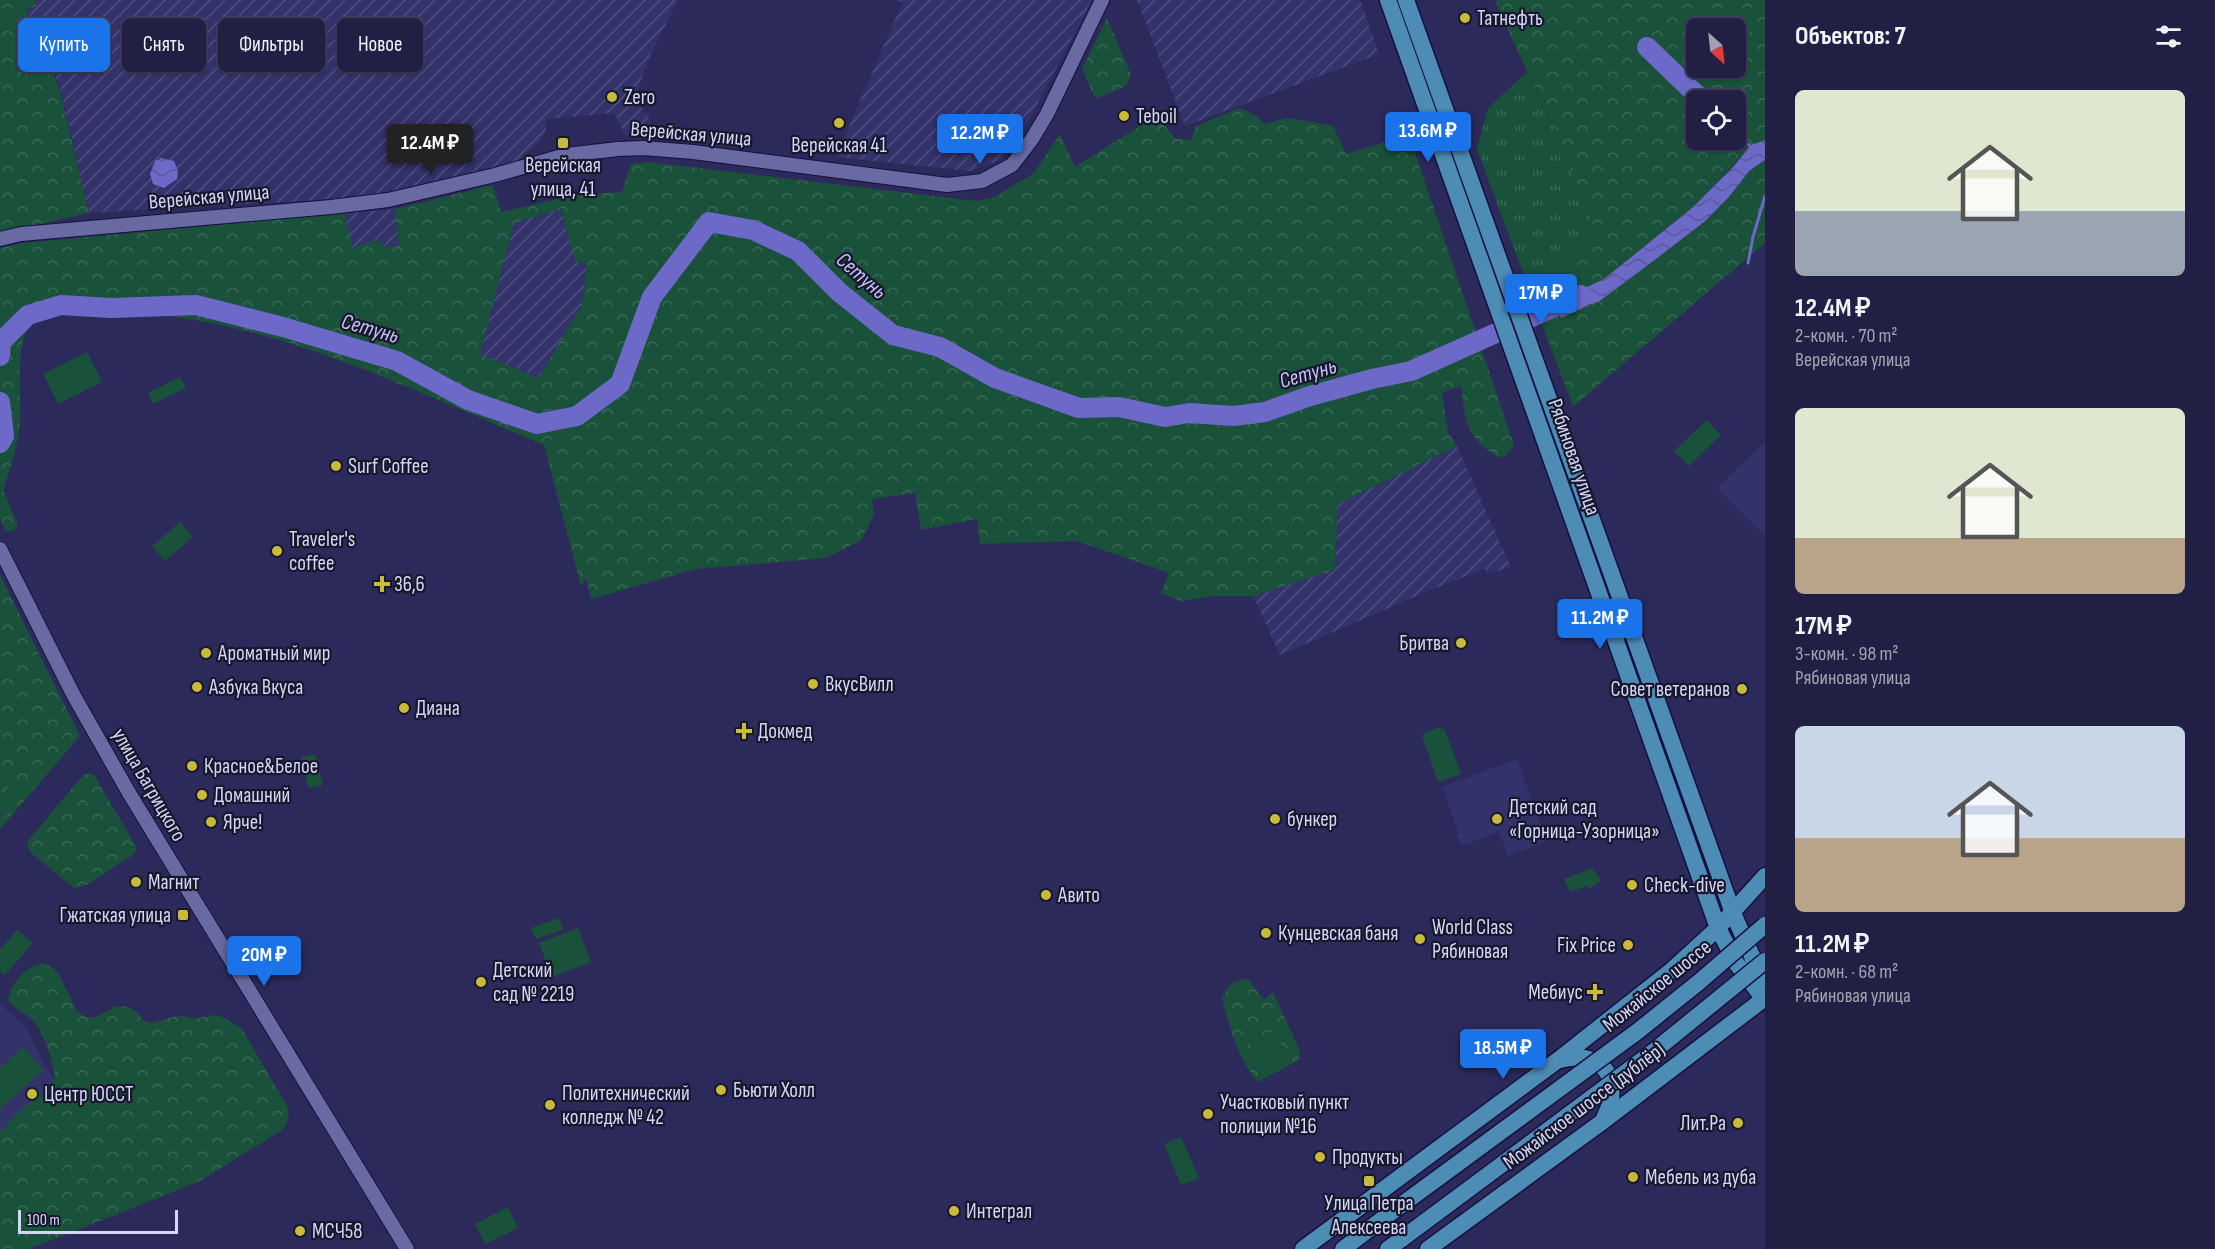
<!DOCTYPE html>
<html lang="ru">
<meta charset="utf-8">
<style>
body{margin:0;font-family:"Sofia Sans Condensed",sans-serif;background:#29284b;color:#f1f3f6;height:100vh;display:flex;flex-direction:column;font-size:22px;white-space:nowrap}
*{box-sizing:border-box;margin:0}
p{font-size:20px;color:#a2a3b2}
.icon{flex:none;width:33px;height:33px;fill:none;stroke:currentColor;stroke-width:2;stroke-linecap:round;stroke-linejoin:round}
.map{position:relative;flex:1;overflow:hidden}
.drawer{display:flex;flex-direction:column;background:#212044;width:450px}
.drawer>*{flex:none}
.banner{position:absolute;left:18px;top:18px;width:570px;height:54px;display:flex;gap:12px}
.needle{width:39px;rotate:153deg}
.controls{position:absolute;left:1686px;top:18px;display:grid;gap:12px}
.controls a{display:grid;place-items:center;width:60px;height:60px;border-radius:9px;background:#212044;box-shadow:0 2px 4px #0004,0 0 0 2px #3e3e5d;font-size:30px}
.scale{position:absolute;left:18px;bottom:15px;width:160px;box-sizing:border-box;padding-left:6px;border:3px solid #d4d6f5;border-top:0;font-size:16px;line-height:21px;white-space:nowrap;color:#d4d6f5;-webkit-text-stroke:4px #17172d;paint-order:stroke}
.price{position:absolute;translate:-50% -51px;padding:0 14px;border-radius:6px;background:#1a73e8;color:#fff;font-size:20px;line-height:39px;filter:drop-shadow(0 2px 3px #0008)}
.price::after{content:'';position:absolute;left:50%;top:36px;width:18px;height:14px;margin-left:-9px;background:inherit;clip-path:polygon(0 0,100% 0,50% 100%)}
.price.selected{background:#222;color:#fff}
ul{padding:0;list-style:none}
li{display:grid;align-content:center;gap:12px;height:318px;padding:0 30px}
li span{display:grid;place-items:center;height:186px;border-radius:9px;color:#555}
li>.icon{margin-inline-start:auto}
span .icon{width:108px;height:108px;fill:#fffc;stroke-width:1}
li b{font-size:26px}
h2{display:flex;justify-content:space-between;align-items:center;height:72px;padding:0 30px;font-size:26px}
.tag{padding:0 21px;border-radius:9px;background:#212044;box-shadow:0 2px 4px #0004,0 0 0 2px #3e3e5d;font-size:21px;line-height:54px}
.tag.selected{background:#1a73e8;color:#fff}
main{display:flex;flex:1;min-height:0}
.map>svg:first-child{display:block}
.built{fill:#34326a}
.industrial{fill:url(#industrial-furrows)}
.grass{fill:url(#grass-tufts)}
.forest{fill:url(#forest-crowns);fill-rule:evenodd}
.green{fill:#1a513a}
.water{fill:url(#water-waves)}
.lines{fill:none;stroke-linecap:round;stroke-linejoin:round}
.stream{stroke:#6c69c9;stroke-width:3}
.river{stroke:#6c69c9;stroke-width:20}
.minor-casing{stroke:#16103f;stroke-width:16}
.major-casing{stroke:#16103f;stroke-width:19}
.minor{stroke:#686aa1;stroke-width:14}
.major{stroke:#4c8cb5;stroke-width:16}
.major-bridge-casing{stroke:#16103f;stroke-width:19;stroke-linecap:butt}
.major-bridge{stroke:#4c8cb5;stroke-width:16}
.poi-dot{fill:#caba3a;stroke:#17172d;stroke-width:2}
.labels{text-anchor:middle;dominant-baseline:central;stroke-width:4.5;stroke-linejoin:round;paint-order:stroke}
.poi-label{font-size:21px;fill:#d4d6f5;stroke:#17172d;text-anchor:start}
.street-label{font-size:21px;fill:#d4d6f5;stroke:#17172d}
.water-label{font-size:22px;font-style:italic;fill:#c1c4f6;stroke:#17172d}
</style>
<main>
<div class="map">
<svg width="1765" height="1249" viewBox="0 0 1765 1249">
<defs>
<pattern id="industrial-furrows" width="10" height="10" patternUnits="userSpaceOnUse" patternTransform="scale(1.5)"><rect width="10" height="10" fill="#34326a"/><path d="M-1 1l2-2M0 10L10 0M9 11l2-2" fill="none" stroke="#504f80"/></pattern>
<pattern id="grass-tufts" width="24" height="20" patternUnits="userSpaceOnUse" patternTransform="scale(1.5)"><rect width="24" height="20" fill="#1a513a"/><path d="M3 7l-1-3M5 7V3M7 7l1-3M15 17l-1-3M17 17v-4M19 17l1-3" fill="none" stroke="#3a6957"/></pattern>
<pattern id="forest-crowns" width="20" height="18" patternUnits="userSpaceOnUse" patternTransform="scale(1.5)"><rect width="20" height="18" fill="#1a513a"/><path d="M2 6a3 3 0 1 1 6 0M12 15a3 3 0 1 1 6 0" fill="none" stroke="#3a6957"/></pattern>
<pattern id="water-waves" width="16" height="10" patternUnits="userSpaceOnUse" patternTransform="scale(1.5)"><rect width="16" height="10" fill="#6c69c9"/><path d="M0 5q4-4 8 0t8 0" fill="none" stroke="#5a5996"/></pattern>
</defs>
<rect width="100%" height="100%" fill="#2c2a5b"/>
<g class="built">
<polygon points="1765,442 1765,536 1717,488"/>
<polygon points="1517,759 1547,841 1508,856 1499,832 1461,846 1457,835 1459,834 1442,787"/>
<polygon points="0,1004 26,1027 45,1066 82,1121 0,1159"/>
</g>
<g class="industrial">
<polygon points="36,0 678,0 650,56 634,100 648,115 655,136 625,135 614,113 546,119 546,132 536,145 521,158 503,167 389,192 336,199 89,213 60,87 27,10 37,7"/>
<polygon points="897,0 1092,0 1018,141 998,161 969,171 836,157 902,3"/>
<polygon points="1137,0 1360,0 1379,54 1185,126"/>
<polygon points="395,209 400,247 353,249 344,213"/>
<polygon points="561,209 575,261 587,264 582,304 539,378 480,354 514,223"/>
<polygon points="1457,446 1511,567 1487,574 1485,569 1430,590 1280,655 1253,596 1335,570 1338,504"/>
</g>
<polygon class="grass" points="1527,72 1562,147 1595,230 1530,292 1477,149 1488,108"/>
<g class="forest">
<polygon points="0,0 35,0 37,6 26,10 59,87 89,213 0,233"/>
<path d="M 1497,0 L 1765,0 L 1765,140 L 1750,148 L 1692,208 L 1604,279 L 1555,303 L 1561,317 L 1601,300 L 1652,262 L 1704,222 L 1728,198 L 1750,170 L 1765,160 L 1765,243 L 1573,407 L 1530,292 L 1595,230 L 1562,147 L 1496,4 ZM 1696,28 L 1736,28 L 1736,68 L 1696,68 ZM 1696,100 L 1736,100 L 1736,140 L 1696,140 Z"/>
<polygon points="1107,18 1131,75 1126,86 1098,98 1094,96 1082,69"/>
<path d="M 1240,108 L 1255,115 L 1264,124 L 1289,118 L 1333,126 L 1346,154 L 1403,137 L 1412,144 L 1514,445 L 1506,456 L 1497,457 C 1464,434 1466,423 1461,386 L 1442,393 L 1448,433 L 1457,446 L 1338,504 L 1335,570 L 1253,596 L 1213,596 L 1181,601 L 1161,593 L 1169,573 L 1077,541 L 980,544 L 977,519 L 921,530 L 915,493 L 872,499 L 874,515 L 861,540 L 826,558 L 696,569 L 591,599 L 586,578 L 581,586 L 544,445 C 400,385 249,308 90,311 C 68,312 42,310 28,330 C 14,350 23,403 19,429 C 17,450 9,470 3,490 L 17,523 L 17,528 L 9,532 L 5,530 L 0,519 L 0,248 L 23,243 L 344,213 L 353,248 L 375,240 L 385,246 L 399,247 L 395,209 L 493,185 L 501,212 L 577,195 L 622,192 L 631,164 L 648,162 L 976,201 L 995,197 L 1034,173 L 1060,134 L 1075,167 L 1156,116 L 1176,139 L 1191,140 L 1196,126 ZM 561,209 L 575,261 L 587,265 L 582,304 L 539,378 L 480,354 L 514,223 Z"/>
<polygon points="0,575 80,736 0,829"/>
<polygon points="89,773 94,775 136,846 136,851 133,855 87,885 74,888 30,852 27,842 83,775"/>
<path d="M 43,963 L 52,967 L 59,975 L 77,1011 L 85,1017 L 96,1017 L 115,1007 L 126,1006 L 136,1011 L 143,1020 L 152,1023 L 173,1017 L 184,1016 L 194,1019 L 214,1015 L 225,1018 L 242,1029 L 286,1104 C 290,1115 289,1122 281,1131 L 198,1182 L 29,1249 L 0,1249 L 0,1132 L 18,1112 L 50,1086 L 55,1077 C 53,1061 43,1027 29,1017 C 21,1010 14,1009 8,1000 C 12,982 24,967 43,963 Z"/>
<path d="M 1247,978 L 1264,1000 L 1273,992 L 1300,1051 L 1299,1060 L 1258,1082 C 1238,1060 1229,1026 1222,997 L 1232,983 Z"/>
</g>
<g class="green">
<polygon points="87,352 102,382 58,404 43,374"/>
<polygon points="180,377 186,388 153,404 148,393"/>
<polygon points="1707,420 1721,435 1689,466 1674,451"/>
<polygon points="180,522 193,537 165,561 152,546"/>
<polygon points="1440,727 1445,730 1461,774 1438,782 1422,736 1424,733"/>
<polygon points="315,754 323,785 308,788 301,757"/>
<polygon points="12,783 25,794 3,819 0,816 0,797"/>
<polygon points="1592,868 1601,880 1590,889 1587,886 1570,892 1564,879"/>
<polygon points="559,918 563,930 536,939 531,928"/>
<polygon points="578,928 591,962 552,977 539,943"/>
<polygon points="17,930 33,943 5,975 0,971 0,950"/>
<polygon points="1276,1030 1288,1062 1272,1070 1261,1068 1249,1040"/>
<polygon points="23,1047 43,1070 0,1109 0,1068"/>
<polygon points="1181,1137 1199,1178 1181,1185 1164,1144"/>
<polygon points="508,1207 518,1228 485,1244 475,1224"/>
</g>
<g class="water">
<polygon points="1765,140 1765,160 1750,170 1728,198 1704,222 1652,262 1601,300 1561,318 1555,302 1604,279 1692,208 1734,166 1751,145"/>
<polygon points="161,158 174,161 178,171 177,179 164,188 153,184 150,174 155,161"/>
</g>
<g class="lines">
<g class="stream">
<polyline points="1736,132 1752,148"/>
<polyline points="1748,263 1753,237 1765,196"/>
</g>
<g class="river">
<polyline points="1647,47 1702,100"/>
<polyline points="0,356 1,342 28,315 61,305 111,308 196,305 283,327 397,361 468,400 537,424 577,416 620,384 652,297 709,222 753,230 798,251 839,292 893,335 940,347 995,378 1079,408 1119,407 1165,417 1189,413 1234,416 1265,412 1310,396 1372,379 1411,371 1581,295"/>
<polyline points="0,402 4,436 0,443"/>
</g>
<g class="minor-casing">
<g id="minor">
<polyline points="0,239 21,234 331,207 388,200 495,175 566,155 618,149 643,148 693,152 947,185 982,181 1012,165 1032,139 1047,114 1102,0"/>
<polyline points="0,549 74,696 129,793 407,1249"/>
</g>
</g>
<g class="major-casing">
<g id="major">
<polyline points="1388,0 1718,928 1736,963 1764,999"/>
<polyline points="1406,0 1733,913 1752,956 1759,981"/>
<path d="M 1560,1060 C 1603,1048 1624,1080 1604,1118"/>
<polyline points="1303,1249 1558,1060 1672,970 1718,928 1765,876"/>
<polyline points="1343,1249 1385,1217"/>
<polyline points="1388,1249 1403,1238"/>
<polyline points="1428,1249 1602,1122 1765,998"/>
</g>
</g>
<use href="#minor" class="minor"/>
<use href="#major" class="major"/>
<g class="major-bridge-casing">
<g id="major-bridge">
<polyline points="1385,1217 1638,1031 1699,982 1765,925"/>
<polyline points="1403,1238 1653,1052 1765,961"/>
</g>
</g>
<use href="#major-bridge" class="major-bridge"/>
</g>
<g class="poi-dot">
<circle cx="1465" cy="18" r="6"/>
<circle cx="612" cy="97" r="6"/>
<circle cx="1124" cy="116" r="6"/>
<circle cx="839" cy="123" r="6"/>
<rect x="557" y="137" width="12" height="12" rx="3"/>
<circle cx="336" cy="466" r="6"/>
<circle cx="277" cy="551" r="6"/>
<path d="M379 575h6v6h6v6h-6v6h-6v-6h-6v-6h6z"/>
<circle cx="1461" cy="643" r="6"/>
<circle cx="206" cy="653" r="6"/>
<circle cx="813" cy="684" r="6"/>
<circle cx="197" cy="687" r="6"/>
<circle cx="1742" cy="689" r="6"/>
<circle cx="404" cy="708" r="6"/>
<path d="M741 722h6v6h6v6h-6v6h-6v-6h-6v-6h6z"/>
<circle cx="192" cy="766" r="6"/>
<circle cx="202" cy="795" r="6"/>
<circle cx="1275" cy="819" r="6"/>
<circle cx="1497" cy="819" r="6"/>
<circle cx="211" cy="822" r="6"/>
<circle cx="136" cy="882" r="6"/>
<circle cx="1632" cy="885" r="6"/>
<circle cx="1046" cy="895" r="6"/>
<rect x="177" y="909" width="12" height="12" rx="3"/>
<circle cx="1266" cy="933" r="6"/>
<circle cx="1420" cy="939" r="6"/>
<circle cx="1628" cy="945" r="6"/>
<circle cx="481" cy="982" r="6"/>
<path d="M1592 983h6v6h6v6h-6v6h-6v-6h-6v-6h6z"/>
<circle cx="721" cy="1090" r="6"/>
<circle cx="32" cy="1094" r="6"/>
<circle cx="550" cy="1105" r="6"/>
<circle cx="1208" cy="1114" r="6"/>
<circle cx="1738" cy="1123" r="6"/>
<circle cx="1320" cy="1157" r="6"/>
<circle cx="1633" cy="1177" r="6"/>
<rect x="1363" y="1175" width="12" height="12" rx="3"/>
<circle cx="954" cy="1211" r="6"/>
<circle cx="300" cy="1231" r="6"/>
</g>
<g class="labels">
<g class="poi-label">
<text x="1477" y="18">Татнефть</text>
<text x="624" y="97">Zero</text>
<text x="1136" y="116">Teboil</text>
<text x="839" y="145" text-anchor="middle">Верейская 41</text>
<text x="563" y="165" text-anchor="middle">Верейская<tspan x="563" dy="24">улица, 41</tspan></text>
<text x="348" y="466">Surf Coffee</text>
<text x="289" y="539">Traveler's<tspan x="289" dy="24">coffee</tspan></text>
<text x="394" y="584">36,6</text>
<text x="1449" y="643" text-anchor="end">Бритва</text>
<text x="218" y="653">Ароматный мир</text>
<text x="825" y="684">ВкусВилл</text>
<text x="209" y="687">Азбука Вкуса</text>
<text x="1730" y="689" text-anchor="end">Совет ветеранов</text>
<text x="416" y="708">Диана</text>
<text x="758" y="731">Докмед</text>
<text x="204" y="766">Красное&amp;Белое</text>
<text x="214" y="795">Домашний</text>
<text x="1509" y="807">Детский сад<tspan x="1509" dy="24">«Горница-Узорница»</tspan></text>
<text x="1287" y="819">бункер</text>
<text x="223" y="822">Ярче!</text>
<text x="148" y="882">Магнит</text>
<text x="1644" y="885">Check-dive</text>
<text x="1058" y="895">Авито</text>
<text x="171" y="915" text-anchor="end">Гжатская улица</text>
<text x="1432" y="927">World Class<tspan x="1432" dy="24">Рябиновая</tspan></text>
<text x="1278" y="933">Кунцевская баня</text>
<text x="1616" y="945" text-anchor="end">Fix Price</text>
<text x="493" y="970">Детский<tspan x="493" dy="24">сад № 2219</tspan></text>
<text x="1583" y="992" text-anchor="end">Мебиус</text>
<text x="733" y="1090">Бьюти Холл</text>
<text x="562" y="1093">Политехнический<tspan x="562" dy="24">колледж № 42</tspan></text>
<text x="44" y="1094">Центр ЮССТ</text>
<text x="1220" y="1102">Участковый пункт<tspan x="1220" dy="24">полиции №16</tspan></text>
<text x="1726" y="1123" text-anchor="end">Лит.Ра</text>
<text x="1332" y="1157">Продукты</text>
<text x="1645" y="1177">Мебель из дуба</text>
<text x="1369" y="1203" text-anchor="middle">Улица Петра<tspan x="1369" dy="24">Алексеева</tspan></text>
<text x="966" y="1211">Интеграл</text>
<text x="312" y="1231">МСЧ58</text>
</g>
<g class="street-label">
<text transform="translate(691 134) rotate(5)">Верейская улица</text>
<text transform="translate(209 197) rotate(-5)">Верейская улица</text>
<text transform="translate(1574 457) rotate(71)">Рябиновая улица</text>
<text transform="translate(149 785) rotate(60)">улица Багрицкого</text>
<text transform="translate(1657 986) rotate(-39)">Можайское шоссе</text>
<text transform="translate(1584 1106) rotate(-37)">Можайское шоссе (дублёр)</text>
</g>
<g class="water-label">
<text transform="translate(861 276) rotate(41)">Сетунь</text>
<text transform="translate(370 329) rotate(16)">Сетунь</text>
<text transform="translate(1308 374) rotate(-16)">Сетунь</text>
</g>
</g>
</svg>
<div class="controls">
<a><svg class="needle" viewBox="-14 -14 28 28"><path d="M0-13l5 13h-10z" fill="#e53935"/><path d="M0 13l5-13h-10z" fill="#a2a3b2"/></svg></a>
<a><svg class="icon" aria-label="locate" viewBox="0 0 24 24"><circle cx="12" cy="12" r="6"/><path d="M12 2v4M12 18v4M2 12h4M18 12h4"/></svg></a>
</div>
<div class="scale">100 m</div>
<b class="price" style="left:1428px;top:163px">13.6M ₽</b>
<b class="price" style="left:980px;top:165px">12.2M ₽</b>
<b class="price selected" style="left:430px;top:175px">12.4M ₽</b>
<b class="price" style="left:1541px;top:325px">17M ₽</b>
<b class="price" style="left:1600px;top:650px">11.2M ₽</b>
<b class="price" style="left:264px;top:987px">20M ₽</b>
<b class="price" style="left:1503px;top:1080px">18.5M ₽</b>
<div class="banner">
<a class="tag selected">Купить</a>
<a class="tag">Снять</a>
<a class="tag">Фильтры</a>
<a class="tag">Новое</a>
</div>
</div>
<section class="drawer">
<h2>Объектов: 7<svg class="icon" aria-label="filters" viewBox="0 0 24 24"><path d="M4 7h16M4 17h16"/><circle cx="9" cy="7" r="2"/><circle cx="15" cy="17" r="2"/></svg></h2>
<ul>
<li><span style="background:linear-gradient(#dfe7d0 65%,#9aa5b1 0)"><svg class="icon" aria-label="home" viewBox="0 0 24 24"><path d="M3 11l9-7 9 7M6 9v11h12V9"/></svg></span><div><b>12.4M ₽</b><p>2-комн. · 70 m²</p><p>Верейская улица</p></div></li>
<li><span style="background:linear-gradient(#dfe7d0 70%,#b9a48a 0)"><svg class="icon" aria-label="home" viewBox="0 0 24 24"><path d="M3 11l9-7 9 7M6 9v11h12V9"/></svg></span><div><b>17M ₽</b><p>3-комн. · 98 m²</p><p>Рябиновая улица</p></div></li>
<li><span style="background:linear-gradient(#c9d6e8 60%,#b9a48a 0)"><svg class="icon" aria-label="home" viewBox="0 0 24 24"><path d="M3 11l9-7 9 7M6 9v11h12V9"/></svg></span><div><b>11.2M ₽</b><p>2-комн. · 68 m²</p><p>Рябиновая улица</p></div></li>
</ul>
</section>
</main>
